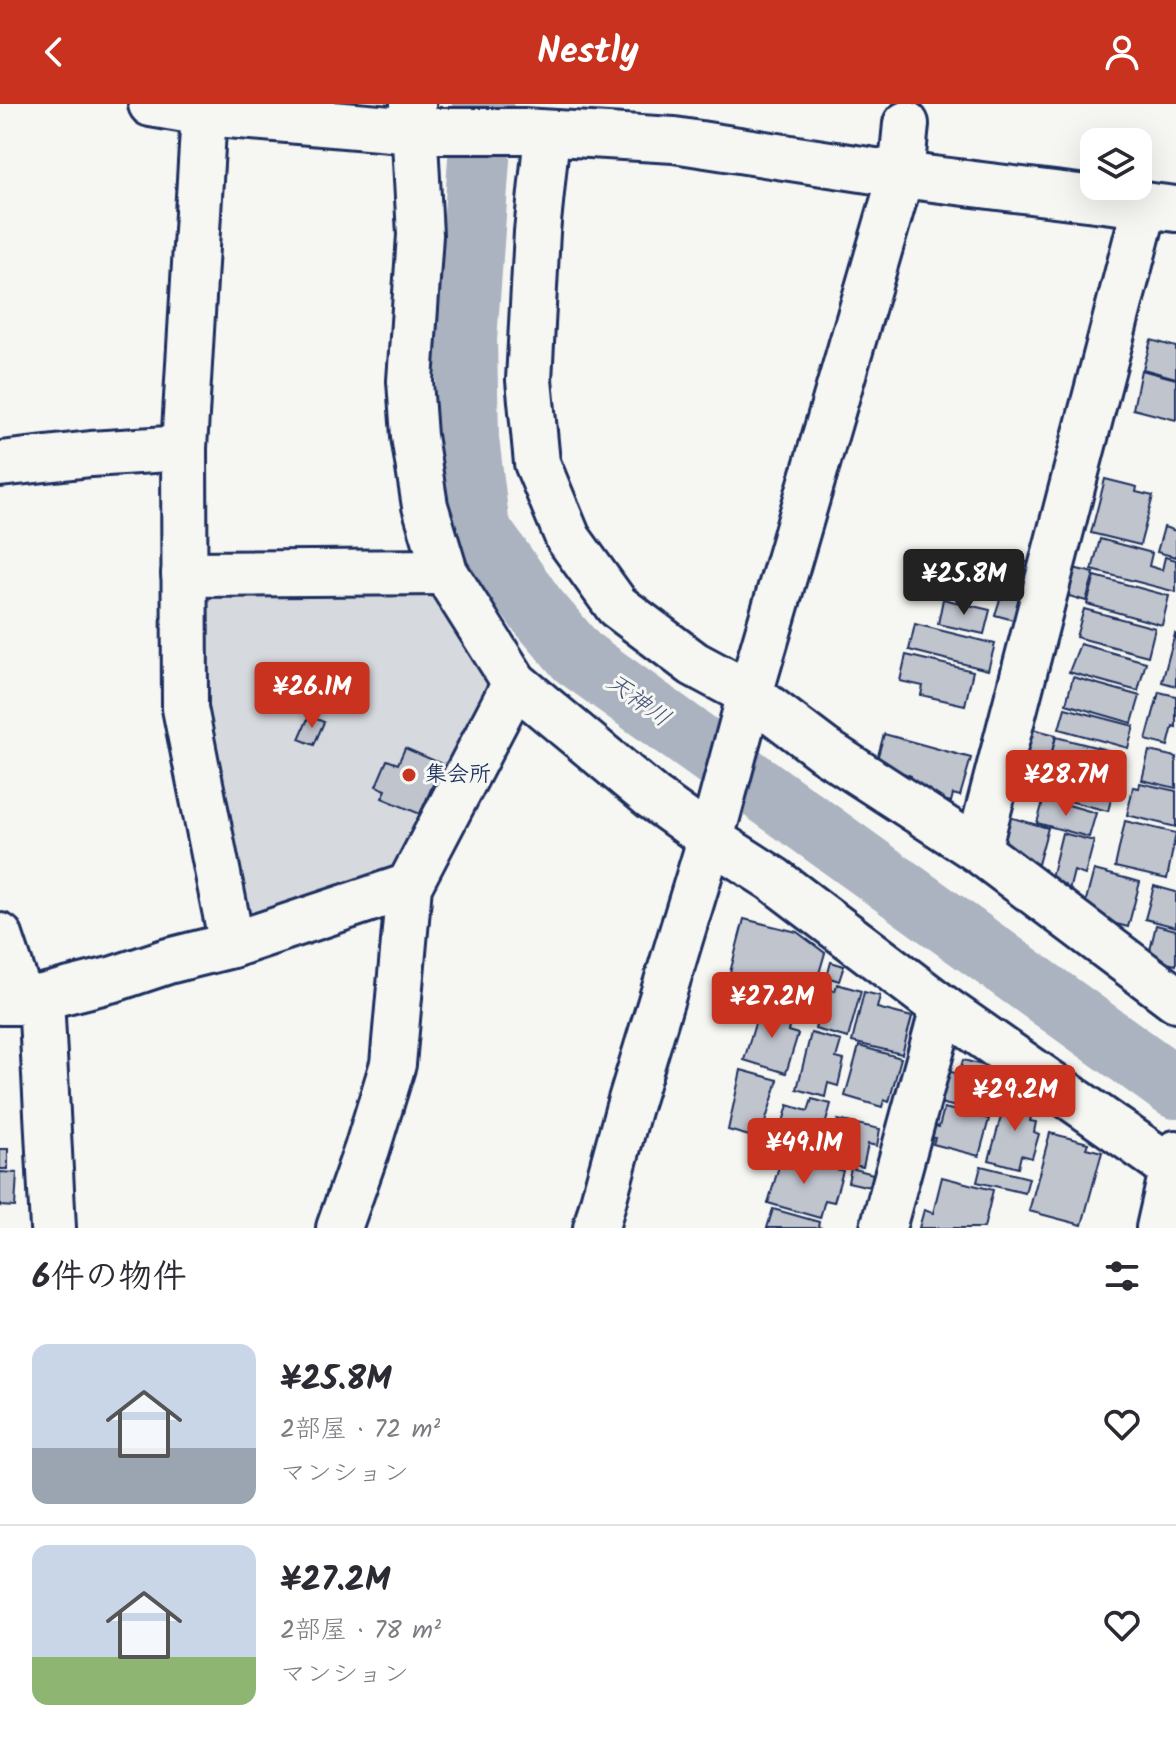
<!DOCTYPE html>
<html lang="ja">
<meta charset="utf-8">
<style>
body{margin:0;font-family:Kalam,"Klee One",sans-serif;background:#f7f7f7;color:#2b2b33;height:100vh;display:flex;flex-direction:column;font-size:30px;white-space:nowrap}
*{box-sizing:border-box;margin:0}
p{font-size:26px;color:#7c7c81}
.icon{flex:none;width:44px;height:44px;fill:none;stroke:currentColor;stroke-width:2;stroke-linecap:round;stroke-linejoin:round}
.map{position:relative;height:1124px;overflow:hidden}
.details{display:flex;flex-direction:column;background:#fff;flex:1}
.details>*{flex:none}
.controls{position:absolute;left:1080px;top:24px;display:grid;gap:16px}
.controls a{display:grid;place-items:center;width:72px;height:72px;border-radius:16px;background:#fff;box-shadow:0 8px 32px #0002;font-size:40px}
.price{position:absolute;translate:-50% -68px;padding:0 18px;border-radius:8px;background:#c8321e;color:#fff;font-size:26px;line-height:52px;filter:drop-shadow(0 2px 4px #0008)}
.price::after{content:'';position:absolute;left:50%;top:48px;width:24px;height:18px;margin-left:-12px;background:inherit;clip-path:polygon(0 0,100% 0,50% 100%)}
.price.active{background:#222;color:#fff}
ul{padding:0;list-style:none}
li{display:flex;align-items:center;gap:24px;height:200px;padding:0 32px}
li+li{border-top:2px solid #e1e1e2}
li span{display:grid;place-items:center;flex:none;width:224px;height:160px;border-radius:16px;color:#555}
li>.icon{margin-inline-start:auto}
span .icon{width:96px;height:96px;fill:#fffc;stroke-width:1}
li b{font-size:34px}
h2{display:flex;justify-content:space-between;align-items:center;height:96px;padding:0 32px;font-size:34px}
header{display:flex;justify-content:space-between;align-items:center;height:104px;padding:0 32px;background:#c8321e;color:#fff;font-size:36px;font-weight:800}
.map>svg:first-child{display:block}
.green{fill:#d6d9dd;stroke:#78849e;stroke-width:2}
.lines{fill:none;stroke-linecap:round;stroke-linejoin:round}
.river{stroke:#abb2c0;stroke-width:62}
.building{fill:#c0c4cd;stroke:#1b2f5e;stroke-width:2}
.minor-casing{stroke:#1b2f5e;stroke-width:50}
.minor{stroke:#f6f6f2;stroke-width:44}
.poi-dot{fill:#c8321e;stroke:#f6f6f2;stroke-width:3}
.labels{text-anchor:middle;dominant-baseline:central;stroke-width:6;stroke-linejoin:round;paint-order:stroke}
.poi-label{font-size:22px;font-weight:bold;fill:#1b2f5e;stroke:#f6f6f2;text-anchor:start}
.water-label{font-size:24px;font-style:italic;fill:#46567b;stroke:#f6f6f2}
</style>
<header><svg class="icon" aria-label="back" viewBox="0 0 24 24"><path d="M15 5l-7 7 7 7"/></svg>Nestly<svg class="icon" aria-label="person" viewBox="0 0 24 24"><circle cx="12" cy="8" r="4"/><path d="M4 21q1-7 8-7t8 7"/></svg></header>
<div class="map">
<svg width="1176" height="1124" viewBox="0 0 1176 1124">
<rect width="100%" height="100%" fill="#f6f6f2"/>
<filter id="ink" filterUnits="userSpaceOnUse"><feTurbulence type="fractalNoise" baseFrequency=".0125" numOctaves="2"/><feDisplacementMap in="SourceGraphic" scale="16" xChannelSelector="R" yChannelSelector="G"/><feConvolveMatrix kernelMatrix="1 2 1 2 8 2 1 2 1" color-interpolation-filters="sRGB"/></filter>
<g filter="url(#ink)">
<polygon class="green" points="432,480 449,519 492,578 396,773 242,820 196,572 204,484"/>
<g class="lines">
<polyline class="river" points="483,0 466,236 468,335 479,425 536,505 577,553 1176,984"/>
</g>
<g class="building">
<polygon points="1151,236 1176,243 1176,274 1143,265"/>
<polygon points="1141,266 1176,275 1176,316 1133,305"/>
<polygon points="1105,375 1137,383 1136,388 1153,392 1140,441 1091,429"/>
<polygon points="1164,423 1176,427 1176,453 1157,448"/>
<polygon points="1100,435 1152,449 1149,462 1162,466 1165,453 1176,456 1176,488 1092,466"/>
<polygon points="1002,452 1035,460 1028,489 995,482"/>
<polygon points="1073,464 1094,469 1086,497 1066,491"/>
<polygon points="1095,472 1169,492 1162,521 1087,500"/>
<polygon points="1003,486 1024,492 1017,517 995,511"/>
<polygon points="943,495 990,506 984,530 938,520"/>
<polygon points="1084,505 1155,524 1148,552 1076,533"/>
<polygon points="915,520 995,540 988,566 909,546"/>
<polygon points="1175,530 1176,531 1176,582 1162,578"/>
<polygon points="1080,540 1146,558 1138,587 1069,568"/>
<polygon points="906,551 973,567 965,601 921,591 923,582 900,577"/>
<polygon points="1073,573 1140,592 1132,619 1066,600"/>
<polygon points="1159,588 1176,592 1176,623 1173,622 1168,642 1146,636"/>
<polygon points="1065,604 1134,622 1128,644 1059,625"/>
<polygon points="309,612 324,618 314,641 299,635"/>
<polygon points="1029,624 1056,631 1049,660 1022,653"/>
<polygon points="884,630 971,654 960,692 953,690 951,698 920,690 909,681 911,672 876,659"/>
<polygon points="1056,633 1123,650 1116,676 1049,659"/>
<polygon points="405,644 442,660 420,710 382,694 386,686 376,682 387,656 398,660"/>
<polygon points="1149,647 1176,653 1176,684 1142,676"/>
<polygon points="1049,664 1115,681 1108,707 1042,690"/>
<polygon points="1140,679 1176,687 1176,723 1127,711 1133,683 1139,684"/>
<polygon points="1044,694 1096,709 1089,733 1037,719"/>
<polygon points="1009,713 1048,724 1038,760 1012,753 1001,743"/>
<polygon points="1125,717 1176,729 1167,775 1115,763"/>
<polygon points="1062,729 1094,737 1085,771 1074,767 1069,787 1049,782"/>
<polygon points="1094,766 1140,778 1128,823 1082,811"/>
<polygon points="1154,782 1176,788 1176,823 1145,815"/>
<polygon points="744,815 797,828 825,849 810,900 728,876"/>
<polygon points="1156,821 1176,826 1176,861 1148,855"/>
<polygon points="831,858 844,862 839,877 827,873"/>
<polygon points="837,880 861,887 848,934 815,925 825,884 835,887"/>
<polygon points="864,888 880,892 877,904 912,913 902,950 852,938"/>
<polygon points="761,900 793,910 788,927 798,930 786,969 744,956"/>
<polygon points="811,929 841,937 836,954 844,956 838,982 828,979 825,993 797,985"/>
<polygon points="859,942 901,954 889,998 884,996 882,1003 845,992"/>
<polygon points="963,956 986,962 983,974 1001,978 997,992 1002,993 997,1013 936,998 943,966 959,970"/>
<polygon points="741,966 778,976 760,1035 728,1026"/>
<polygon points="1007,991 1035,999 1030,1017 1036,1018 1034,1028 1039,1030 1032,1054 1021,1051 1018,1064 989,1056"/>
<polygon points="812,995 831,1000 824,1025 830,1027 826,1042 813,1039 809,1051 776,1042 788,1001 808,1007"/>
<polygon points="944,1004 989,1015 979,1052 933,1040 935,1034 925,1031 929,1020 939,1023"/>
<polygon points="838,1016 880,1025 877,1042 868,1040 863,1063 830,1056"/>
<polygon points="1050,1029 1088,1039 1086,1044 1102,1048 1082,1121 1029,1107"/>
<rect x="0" y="1045" width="8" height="20"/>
<polygon points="783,1049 843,1067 834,1098 825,1096 820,1114 768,1099"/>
<polygon points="981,1062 1029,1074 1025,1089 977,1078"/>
<polygon points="851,1064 873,1070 870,1083 848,1078"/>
<polygon points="0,1068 17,1069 15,1103 0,1102"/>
<polygon points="942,1073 993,1086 984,1124 919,1124 924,1106 933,1109"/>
<polygon points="773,1105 819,1118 818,1123 822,1124 767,1124"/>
</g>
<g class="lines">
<g class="minor-casing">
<g id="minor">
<polyline points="151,0 204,9 414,27 523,27 674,36 901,71 1176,105"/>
<polyline points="413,0 420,131 410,277 414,332 425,402 445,468 515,579 652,693 709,734 773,775 943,904 1176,1067"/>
<polyline points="204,9 184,344 185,604 232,841"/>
<polyline points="547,30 537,128 529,276 537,359 568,434 617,502 694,560 750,590 824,646 978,746 1176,895"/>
<polyline points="0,360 91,350 184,344"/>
<polyline points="184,470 445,468"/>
<polyline points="978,746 1145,102"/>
<polyline points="0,832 22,898"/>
<polyline points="41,894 53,1124"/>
<polyline points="0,898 22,898 114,875 168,857 232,841 409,782"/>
<polyline points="339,1124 367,1045 393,960 409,782 515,579"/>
<polyline points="596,1124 628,1006 717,713 750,590 901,71 906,20"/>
<polyline points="883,1124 943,904"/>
<polyline points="1159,1124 1176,1049"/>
</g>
</g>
<use href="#minor" class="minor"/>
</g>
</g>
<circle class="poi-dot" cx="409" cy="671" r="8"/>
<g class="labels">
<g class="poi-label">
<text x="425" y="671">集会所</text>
</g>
<g class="water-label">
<text transform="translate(638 597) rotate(36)">天神川</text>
</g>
</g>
</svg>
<div class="controls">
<a><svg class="icon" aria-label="layers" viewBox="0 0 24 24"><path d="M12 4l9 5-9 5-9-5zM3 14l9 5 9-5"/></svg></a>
</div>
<b class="price active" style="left:964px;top:513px">¥25.8M</b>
<b class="price" style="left:312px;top:626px">¥26.1M</b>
<b class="price" style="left:1066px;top:714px">¥28.7M</b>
<b class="price" style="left:772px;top:936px">¥27.2M</b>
<b class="price" style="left:1015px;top:1029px">¥29.2M</b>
<b class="price" style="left:804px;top:1082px">¥49.1M</b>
</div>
<section class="details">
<h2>6件の物件<svg class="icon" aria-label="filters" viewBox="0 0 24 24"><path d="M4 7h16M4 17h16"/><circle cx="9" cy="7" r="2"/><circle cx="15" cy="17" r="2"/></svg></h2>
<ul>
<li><span style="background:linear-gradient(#c9d6e8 65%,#9aa5b1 0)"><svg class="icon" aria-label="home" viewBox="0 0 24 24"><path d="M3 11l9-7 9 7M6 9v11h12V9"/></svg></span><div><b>¥25.8M</b><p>2部屋 · 72 m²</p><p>マンション</p></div><svg class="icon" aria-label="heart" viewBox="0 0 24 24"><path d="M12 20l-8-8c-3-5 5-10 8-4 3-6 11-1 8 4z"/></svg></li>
<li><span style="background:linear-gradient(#c9d6e8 70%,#8fb573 0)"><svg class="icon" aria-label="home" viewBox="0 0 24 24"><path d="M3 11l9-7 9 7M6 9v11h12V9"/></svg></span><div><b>¥27.2M</b><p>2部屋 · 78 m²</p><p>マンション</p></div><svg class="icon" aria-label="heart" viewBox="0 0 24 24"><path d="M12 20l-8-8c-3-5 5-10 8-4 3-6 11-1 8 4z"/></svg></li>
</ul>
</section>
